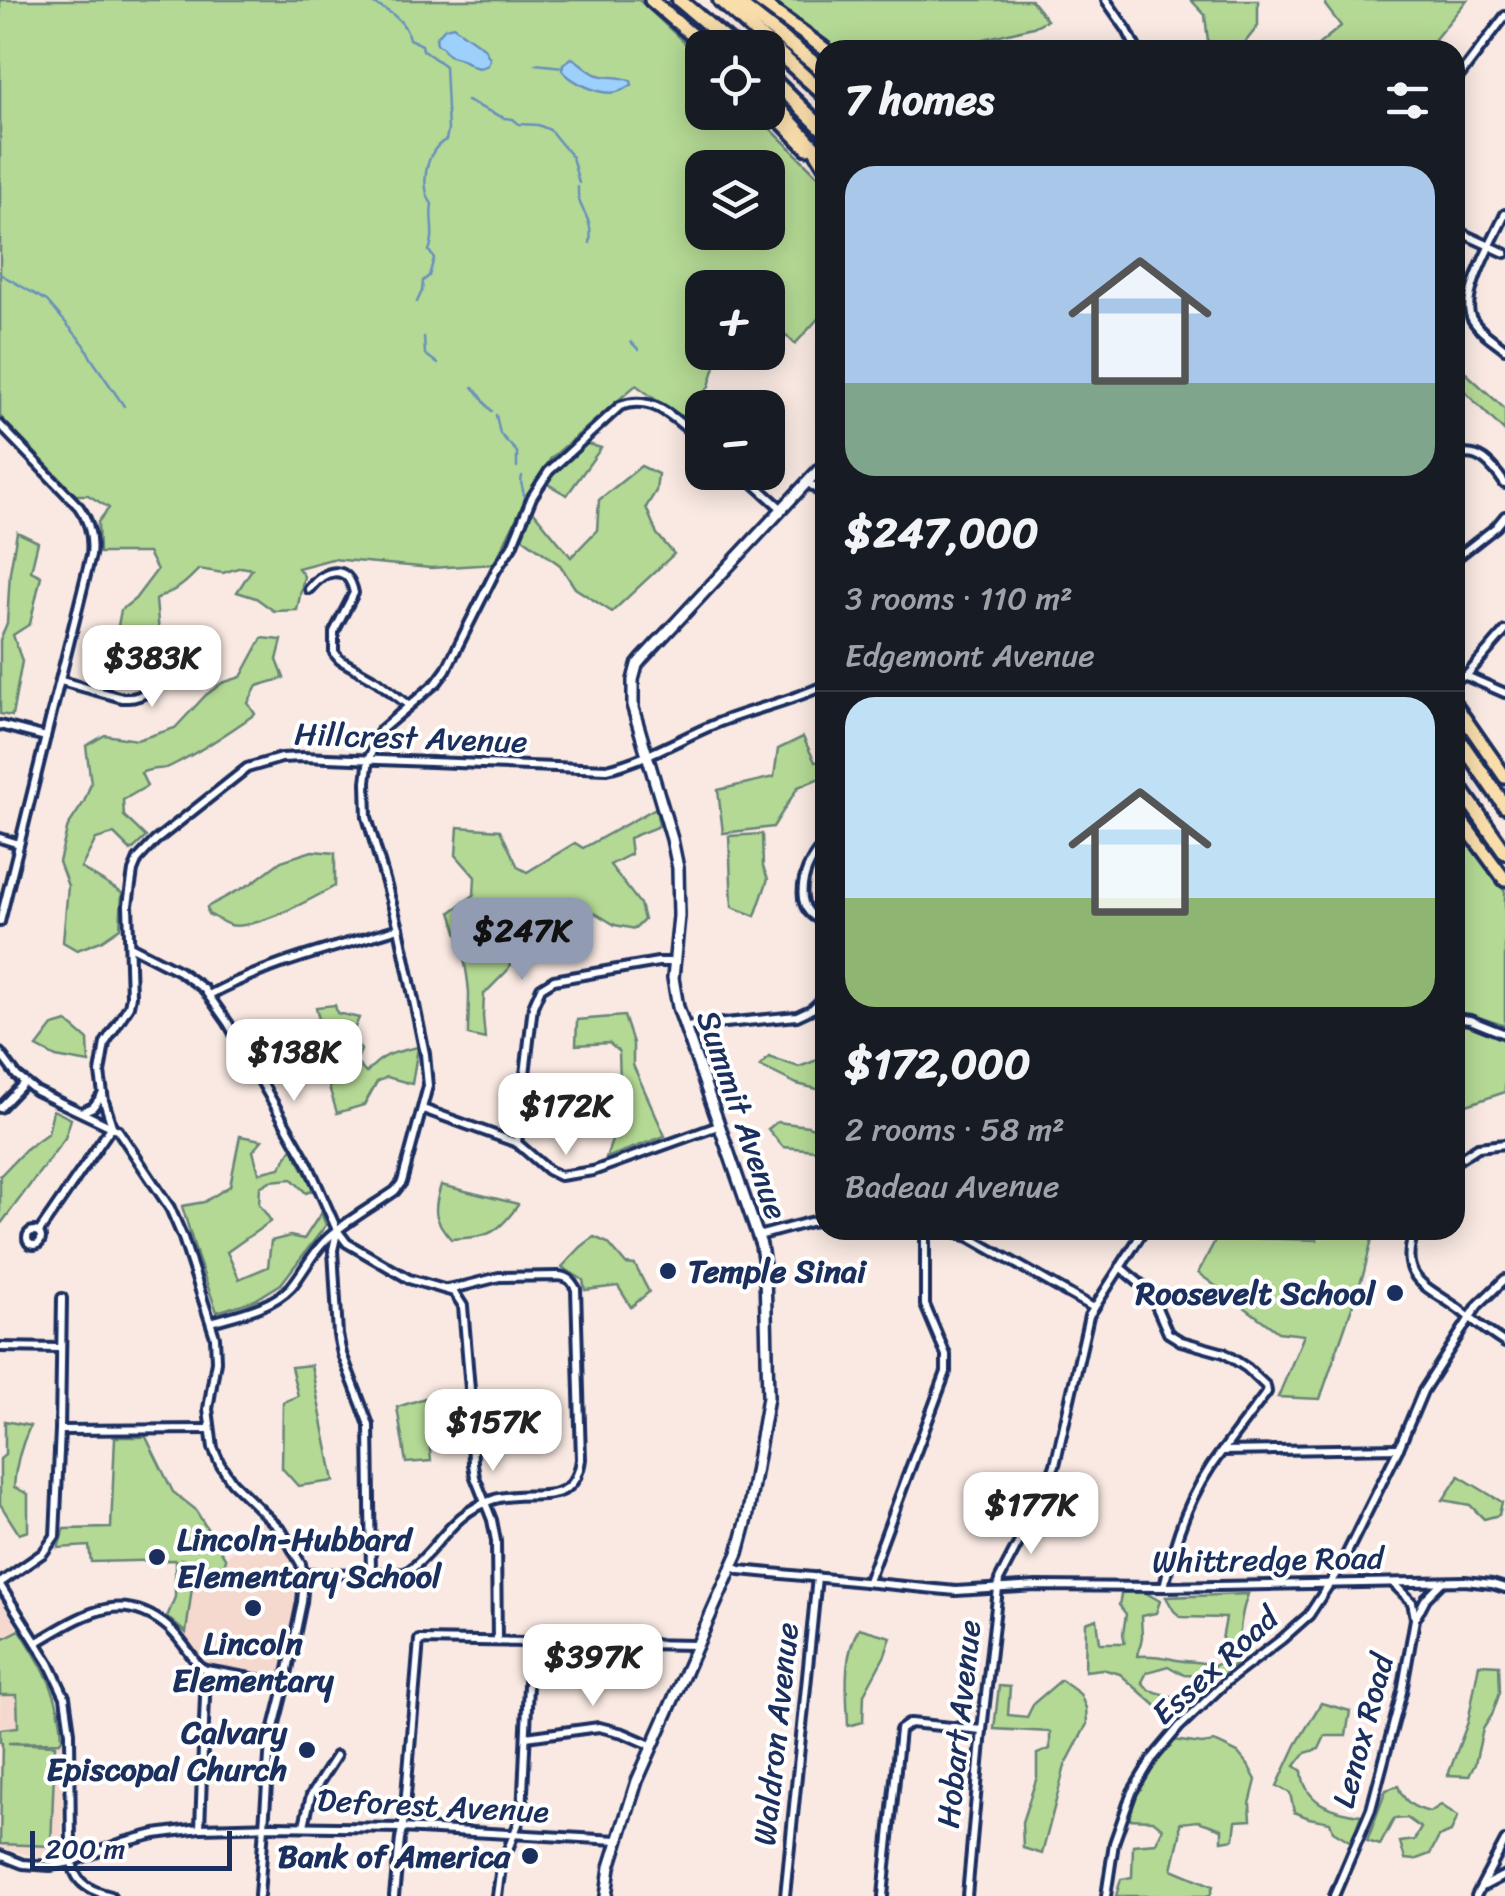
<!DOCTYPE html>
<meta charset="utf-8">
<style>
body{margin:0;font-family:Sriracha,sans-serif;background:#20242c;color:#f1f3f6;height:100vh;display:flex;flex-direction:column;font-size:38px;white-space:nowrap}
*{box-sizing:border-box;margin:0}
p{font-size:32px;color:#9ea1a6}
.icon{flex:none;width:55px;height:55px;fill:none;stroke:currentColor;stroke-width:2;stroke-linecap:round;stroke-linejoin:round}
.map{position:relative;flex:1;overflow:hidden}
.drawer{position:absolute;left:815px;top:40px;width:650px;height:1200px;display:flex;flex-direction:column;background:#171b24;border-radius:30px;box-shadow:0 5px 25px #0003}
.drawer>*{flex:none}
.fabs{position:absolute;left:685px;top:30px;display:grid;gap:20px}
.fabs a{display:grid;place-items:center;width:100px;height:100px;border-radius:20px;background:#171b24;box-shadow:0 5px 25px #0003;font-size:50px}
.scale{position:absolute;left:30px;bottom:25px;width:202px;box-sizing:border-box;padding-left:10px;border:5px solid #1b2f5e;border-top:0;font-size:28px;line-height:35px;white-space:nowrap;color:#1b2f5e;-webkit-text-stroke:8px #fff;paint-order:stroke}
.price{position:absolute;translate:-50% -85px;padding:0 22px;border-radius:20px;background:#fff;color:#222;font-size:32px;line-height:65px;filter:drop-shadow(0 2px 5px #0008)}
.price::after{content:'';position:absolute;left:50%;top:60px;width:30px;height:22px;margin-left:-15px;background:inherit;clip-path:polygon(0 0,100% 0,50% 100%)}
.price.active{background:#919bb2;color:#111}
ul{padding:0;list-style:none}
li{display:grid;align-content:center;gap:20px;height:530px;padding:0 30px}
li+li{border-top:2px solid #363941}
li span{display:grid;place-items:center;height:310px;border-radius:30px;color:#555}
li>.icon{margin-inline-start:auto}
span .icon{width:180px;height:180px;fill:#fffc;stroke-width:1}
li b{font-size:42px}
h2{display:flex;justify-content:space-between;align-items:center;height:120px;padding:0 30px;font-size:42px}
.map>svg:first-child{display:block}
.built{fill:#f5d9ce}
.green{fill:#b4d994;stroke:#688479;stroke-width:2.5;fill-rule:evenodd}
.water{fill:#9dd1fb;stroke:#6990bc;stroke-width:2.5}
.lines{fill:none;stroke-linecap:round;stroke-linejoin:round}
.stream{stroke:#6990bc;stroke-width:2.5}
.minor-casing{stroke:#1b2f5e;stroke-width:14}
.tertiary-casing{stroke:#1b2f5e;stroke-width:16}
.primary-casing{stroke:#1b2f5e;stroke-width:19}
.motorway-casing{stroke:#1b2f5e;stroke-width:20}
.minor{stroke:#fff;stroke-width:6}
.tertiary{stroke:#fff;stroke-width:9}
.primary{stroke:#f9ddab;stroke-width:11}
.motorway{stroke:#f9ddab;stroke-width:12}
.poi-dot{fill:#1b2f5e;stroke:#fff;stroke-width:4}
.labels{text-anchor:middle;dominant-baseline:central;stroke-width:8;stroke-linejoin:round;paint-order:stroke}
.street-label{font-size:32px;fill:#1b2f5e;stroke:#fff}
.poi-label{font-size:32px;font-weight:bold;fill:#1b2f5e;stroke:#fff;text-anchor:end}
</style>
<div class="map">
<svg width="1505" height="1896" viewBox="0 0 1505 1896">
<rect width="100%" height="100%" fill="#f9e9e2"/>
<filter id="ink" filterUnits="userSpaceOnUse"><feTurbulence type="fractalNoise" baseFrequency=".01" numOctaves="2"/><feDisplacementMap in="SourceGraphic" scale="20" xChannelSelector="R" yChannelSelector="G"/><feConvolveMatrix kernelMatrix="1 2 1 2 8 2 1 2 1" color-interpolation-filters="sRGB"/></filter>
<g filter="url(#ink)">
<g class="built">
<polygon points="115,1437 146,1437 173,1492 195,1509 225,1559 263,1519 288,1554 294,1564 297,1582 297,1593 281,1671 277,1675 211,1665 200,1658 180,1632 166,1619 175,1597 175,1560 91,1562 89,1546 58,1548 64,1529 110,1528"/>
<polygon points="0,1599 43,1667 54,1688 58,1706 62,1729 62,1855 39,1858 0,1847"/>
</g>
<g class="green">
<path d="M 0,0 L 639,0 L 702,59 L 702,112 L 755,113 L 825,183 L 825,311 L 795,344 L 768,318 L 768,288 L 702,288 L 702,352 L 719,353 L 709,386 L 684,421 L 636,385 L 551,458 L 528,495 L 494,564 L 431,568 L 332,559 L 298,568 L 304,576 L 297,610 L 274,611 L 256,598 L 237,592 L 252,569 L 241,567 L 223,573 L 199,569 C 192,576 185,584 176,589 C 168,594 163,594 156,600 L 159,633 L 122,657 L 129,679 L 107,684 L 121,610 L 135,599 L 157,570 L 148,553 L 99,553 L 98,522 L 109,508 L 88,495 L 76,495 L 0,416 ZM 702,168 L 768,168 L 768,232 L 702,232 Z"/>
<polygon points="772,0 1031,0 1047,20 1033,27 964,44 958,50 837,50"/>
<polygon points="1191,0 1258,0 1258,26 1239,50 1209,50 1205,15"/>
<polygon points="1327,0 1467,0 1426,50 1312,50 1341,26 1325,5"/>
<polygon points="1455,363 1505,409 1505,432 1455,382"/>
<polygon points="585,443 601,448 567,495 544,482"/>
<polygon points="641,466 658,474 656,491 646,507 657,534 674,554 612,612 575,588 560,565 520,536 533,511 571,557 597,530 599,500"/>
<polygon points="17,532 38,542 31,571 41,576 30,624 13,635 22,661 12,716 0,714 0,640 7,623 10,572"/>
<path d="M 262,638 L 282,640 L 277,660 L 284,678 L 257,686 L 248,703 L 255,714 C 228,733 201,751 171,766 C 161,771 153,767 141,773 L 147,786 L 123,800 L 124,816 L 146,837 L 131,851 L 114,834 L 96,839 L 81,868 L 122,893 L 120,928 L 101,941 L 77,950 L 63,942 L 68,886 L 59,862 L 68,826 L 84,802 L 91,783 L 86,746 L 105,735 L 137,740 L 175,728 L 206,695 L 222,683 L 241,677 Z"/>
<polygon points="803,737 815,762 825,761 825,776 798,787 773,827 723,833 718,790 774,777 778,749"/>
<path d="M 656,808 L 659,826 L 629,838 L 631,854 L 610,865 L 640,904 L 644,920 L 635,929 L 615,925 L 595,913 L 548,923 L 525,935 L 507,971 L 484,994 L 483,1016 L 485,1039 L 468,1035 C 468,1021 469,1007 469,993 C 467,965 460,939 451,912 L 474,895 L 475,877 L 456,855 L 458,827 L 500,830 L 518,867 L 527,872 L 575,843 L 583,848 Z"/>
<polygon points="762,834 763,867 768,879 755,916 732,907 729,836"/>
<polygon points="1468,839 1505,892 1505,1026 1470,1014 1455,1014 1455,843"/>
<path d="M 312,851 L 335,853 L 335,886 C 314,898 253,931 230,925 C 223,923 215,917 208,914 L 207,907 L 252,883 L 281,861 Z"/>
<path d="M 335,1005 L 337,1013 L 359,1018 L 351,1036 L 361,1050 L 356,1062 L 366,1073 C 382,1054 394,1052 418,1047 L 412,1084 L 387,1077 L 377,1082 L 364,1105 L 337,1113 L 323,1067 L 337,1054 L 335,1041 L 321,1028 L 316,1007 Z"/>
<polygon points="624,1016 633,1043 633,1065 665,1136 606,1158 621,1113 619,1052 609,1043 576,1045 577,1020"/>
<polygon points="67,1022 88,1040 89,1063 56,1057 37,1047 53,1026"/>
<polygon points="1461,1023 1505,1036 1505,1092 1455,1109 1455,1024"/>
<polygon points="769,1057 799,1067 825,1057 825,1091 797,1084 760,1066"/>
<polygon points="53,1110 71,1119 65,1138 0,1225 0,1176 26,1149 48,1133"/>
<polygon points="777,1122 808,1126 825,1132 825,1155 816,1150 783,1147 768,1129"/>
<polygon points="240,1136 262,1140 253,1151 259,1173 280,1168 292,1148 314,1190 306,1193 292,1179 270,1181 260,1187 259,1204 271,1221 227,1252 239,1279 268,1267 271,1241 290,1236 304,1239 321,1213 326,1225 281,1284 255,1300 217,1312 198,1259 182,1206 204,1202 230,1186"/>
<path d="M 441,1185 L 518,1204 L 518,1205 C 497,1235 488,1237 451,1239 C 433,1219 433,1210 441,1185 Z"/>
<polygon points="1318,1230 1374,1230 1364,1272 1320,1399 1278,1397 1304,1335 1278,1332 1198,1273 1217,1237 1317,1240"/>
<polygon points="594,1237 608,1243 626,1264 635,1265 649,1292 631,1307 618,1286 585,1290 583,1280 562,1267 581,1247"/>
<polygon points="311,1365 334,1481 298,1486 282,1468 283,1402 298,1396 291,1367"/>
<polygon points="425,1398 431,1461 406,1463 397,1407"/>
<path d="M 5,1421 L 30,1426 C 21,1446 15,1465 14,1487 L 28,1494 L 28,1531 L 19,1534 L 0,1504 L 0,1459 L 5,1455 Z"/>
<path d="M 115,1437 L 146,1437 L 173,1492 L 195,1509 L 226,1559 L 224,1565 C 209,1568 195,1562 181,1559 L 182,1580 L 193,1580 L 186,1633 L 167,1617 L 175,1597 L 175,1560 L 91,1562 L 89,1546 L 58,1548 L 64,1529 L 111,1528 Z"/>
<polygon points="1459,1476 1502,1502 1499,1515 1484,1519 1470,1505 1443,1500"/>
<path d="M 1122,1590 L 1144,1592 L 1160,1601 L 1156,1613 L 1141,1616 L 1142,1637 L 1138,1656 C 1151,1655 1159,1656 1172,1659 C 1186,1663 1200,1660 1214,1666 L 1226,1659 L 1221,1645 L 1226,1618 L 1181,1617 L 1174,1611 L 1166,1597 L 1248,1594 C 1240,1616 1238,1636 1240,1659 L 1222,1677 L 1184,1675 L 1168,1666 L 1147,1672 L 1142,1682 L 1149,1690 L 1172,1697 L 1182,1711 L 1172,1720 L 1120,1674 L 1102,1669 L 1085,1671 L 1086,1623 L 1097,1619 L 1100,1643 L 1125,1643 L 1123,1634 L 1126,1614 L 1119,1605 Z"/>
<path d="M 859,1628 L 891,1637 L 885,1655 L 864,1694 L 863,1722 L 848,1726 C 847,1693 842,1657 859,1628 Z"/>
<path d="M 20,1630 C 43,1667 61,1695 62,1739 L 60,1742 L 8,1743 L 55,1745 L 51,1846 L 0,1844 L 2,1743 L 0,1742 L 0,1729 L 18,1727 L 17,1695 L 0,1695 L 0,1640 Z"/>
<polygon points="1479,1664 1499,1665 1500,1692 1492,1715 1483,1729 1475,1764 1469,1776 1448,1775 1468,1722"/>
<polygon points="1061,1680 1080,1694 1086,1708 1087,1724 1065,1766 1042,1854 1023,1848 1022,1822 1037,1777 1037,1754 1050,1749 1050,1732 994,1729 999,1686 1010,1687 1008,1715 1027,1717 1034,1703"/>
<path d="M 1321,1703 L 1350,1711 L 1346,1736 L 1325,1736 L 1319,1749 L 1305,1753 L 1295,1766 L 1302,1771 C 1304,1803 1333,1812 1361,1815 L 1351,1842 L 1333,1831 L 1330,1822 L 1309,1818 L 1294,1812 L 1290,1793 L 1277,1786 L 1296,1745 Z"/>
<polygon points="1173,1740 1202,1744 1215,1742 1238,1753 1248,1765 1256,1780 1250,1804 1251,1820 1236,1821 1234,1839 1222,1841 1222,1829 1198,1821 1180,1823 1180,1835 1172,1869 1213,1886 1210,1896 1116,1896 1121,1879 1132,1877 1133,1845 1156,1843 1163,1828 1153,1820 1128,1819 1140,1787"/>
<path d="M 1398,1786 C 1404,1802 1413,1808 1430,1812 L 1441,1805 L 1458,1816 L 1451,1832 L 1439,1837 L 1430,1854 L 1414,1860 L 1405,1859 L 1400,1842 L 1414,1840 L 1421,1828 L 1407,1818 L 1394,1819 L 1380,1845 L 1367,1841 L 1386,1790 Z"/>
</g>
<g class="water">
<path d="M 453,26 L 484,48 L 490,59 L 488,65 C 475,72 472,64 461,59 C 451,55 448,58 443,48 L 437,44 L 436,38 L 445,28 Z"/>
<path d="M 572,58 C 580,62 587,70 595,74 C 607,79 619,75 631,81 L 632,85 C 630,86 619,92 617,92 C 601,96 571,82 562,70 L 563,64 Z"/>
</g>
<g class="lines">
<g class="stream">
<path d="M 365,0 C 385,9 405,17 409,39 L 422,45 L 423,50 L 445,66 L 448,130 L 446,140 C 426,149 419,187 432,204 C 429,220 436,234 429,251 L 434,258 L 429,276 L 423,281 L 422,291 L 417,302"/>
<polyline points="535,64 563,67"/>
<polyline points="467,101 504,118 513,119 519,124 538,125 550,130 572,157 579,183"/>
<path d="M 578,187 C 576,211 594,214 590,243"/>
<polyline points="0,274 47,301 84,344 91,358 124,406"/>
<polyline points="424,337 425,354 438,364"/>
<polyline points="631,342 639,350"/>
<path d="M 473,387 C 482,395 483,403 492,411"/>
<polyline points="496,415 500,434 517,452 517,467"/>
<polyline points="522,476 521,482 525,499"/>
</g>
<g class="minor-casing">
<g id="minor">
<polyline points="1106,0 1127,30 1137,50"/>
<polyline points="1455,82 1505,16"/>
<path d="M 1505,214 C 1495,237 1461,294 1471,317 C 1477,330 1494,340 1505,349"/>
<polyline points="1455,230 1505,253"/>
<path d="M 0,425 L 79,507 C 90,522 93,537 91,555 L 0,922"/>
<path d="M 1455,457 C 1478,447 1493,466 1505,484"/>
<polyline points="741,472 781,508"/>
<polyline points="808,482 825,497"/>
<polyline points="1455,559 1496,527 1505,516"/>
<path d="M 309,589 C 324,570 348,562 354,593 L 334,632 L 334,653 L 340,660 L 377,681 L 408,705"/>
<polyline points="1466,676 1505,631"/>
<polyline points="1455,678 1466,676 1505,693"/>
<path d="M 61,681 L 122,698 C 130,698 131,699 139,696 C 156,690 200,651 211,636"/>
<polyline points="0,725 46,737"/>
<polyline points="0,838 19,844"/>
<path d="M 825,844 C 803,862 788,913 825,921"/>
<polyline points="130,946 179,971 204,989 228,1023 308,1164 337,1230 347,1243 409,1279 454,1292 463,1306 471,1401 473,1464 475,1477 492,1520 496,1541 497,1641"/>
<path d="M 209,995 C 269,963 334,948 399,928"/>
<polyline points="1455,1018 1470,1020 1505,1034"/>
<polyline points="684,1027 797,1016 812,1009 825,997"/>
<polyline points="0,1053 17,1076 36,1091 118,1130 170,1208 183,1238 215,1337 216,1361 208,1409 213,1448 220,1464 232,1482 282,1531 301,1564 304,1581 302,1602 285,1684 270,1743 259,1896"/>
<polyline points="0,1108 24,1083"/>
<polyline points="423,1109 517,1143 548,1170 560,1176 593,1171 718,1126"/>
<polyline points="82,1112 93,1107 102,1095"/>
<polyline points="517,1143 533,1006 541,988 554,980 658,962 674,962"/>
<polyline points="1455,1162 1478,1147 1505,1144"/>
<polyline points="946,1230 969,1237 1094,1308"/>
<path d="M 1415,1230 C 1396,1280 1428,1286 1460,1310 C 1475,1322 1489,1333 1505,1343"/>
<circle cx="34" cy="1238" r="7"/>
<path d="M 39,1232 L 112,1126 L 104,1101 L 100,1073 L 105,1043 L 129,1006 L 131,996 L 128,905 L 133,871 L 138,859 L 155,841 L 247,768 L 281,758 L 302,757 L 607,769 C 645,760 679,739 715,724 C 751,709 790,702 825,685"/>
<polyline points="337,1232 333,1250 338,1335 342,1354 369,1425 371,1574"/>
<polyline points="758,1236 810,1222 825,1220"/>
<polyline points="1120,1267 1150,1292 1168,1333 1181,1341 1224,1353 1247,1368 1266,1386 1267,1392 1223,1450"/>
<path d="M 211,1322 C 238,1314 271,1308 291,1287 C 303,1273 311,1255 324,1242 C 344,1222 372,1207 395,1191 L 402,1182 L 428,1086 L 425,1054 L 399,928 L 367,817 L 366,782 L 369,758 L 381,730 L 437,682 L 446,670 L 496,570 L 512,546 L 532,497 L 549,471 L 620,406 C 655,393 676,421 702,441"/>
<polyline points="0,1347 60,1348"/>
<polyline points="60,1430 210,1429"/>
<polyline points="733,1567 740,1570 956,1591 1036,1586 1164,1587 1465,1581 1492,1584 1505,1588"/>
<path d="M 303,1574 L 406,1573 C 440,1549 449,1513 495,1499 C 532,1489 575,1510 581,1459 L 576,1289 C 571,1280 568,1277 559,1276 L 499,1277 L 464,1286 L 447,1289"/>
<polyline points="868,1581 946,1372 946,1355 925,1305 925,1230"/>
<polyline points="0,1583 43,1553 55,1536 60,1430 62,1298"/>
<polyline points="1394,1584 1412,1602 1415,1618"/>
<path d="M 0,1585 L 49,1663 L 65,1697 L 70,1732 L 71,1851 C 72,1880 83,1889 111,1896"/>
<path d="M 1164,1587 C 1175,1537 1190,1492 1222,1451 L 1399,1448"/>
<path d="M 37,1642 C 82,1616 121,1587 169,1628 C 181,1639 189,1653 199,1666 L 206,1670 L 285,1684"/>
<polyline points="526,1737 599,1727 623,1733 653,1746"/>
<polyline points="304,1825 311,1795 336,1756"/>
<polyline points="200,1828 206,1670"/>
<polyline points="0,1855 23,1864 50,1866 71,1862 124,1842 155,1834 200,1828 273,1826 401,1828 617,1840"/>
<polyline points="1484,1886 1505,1875"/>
<polyline points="394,1896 400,1839 404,1819 419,1640 696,1645"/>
<polyline points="497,1896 501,1867 522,1814 530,1642"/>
<polyline points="785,1896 817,1577"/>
<polyline points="883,1896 900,1730 910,1723 982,1730"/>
<polyline points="967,1896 982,1730 999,1580 1042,1498 1055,1465 1089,1316 1144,1230"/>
<polyline points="1106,1896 1114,1843 1132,1792 1152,1759 1179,1727 1227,1681 1282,1639 1309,1615 1339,1569 1399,1448 1423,1391 1478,1305 1505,1279"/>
<polyline points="1334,1896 1371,1809 1402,1692 1415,1619 1426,1598 1442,1582"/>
<polyline points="1476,1896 1505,1841"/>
</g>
</g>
<g class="tertiary-casing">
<polyline id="tertiary" points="606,1896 610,1867 637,1781 738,1553 747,1519 768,1397 765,1272 761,1245 678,1007 673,978 679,916 678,868 672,839 633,708 633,680 637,665 641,660 825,463"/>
</g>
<g class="primary-casing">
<g id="primary">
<polyline points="651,0 707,48"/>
<polyline points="758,0 826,50"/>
<polyline points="768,108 807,148"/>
<polyline points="1455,705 1505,777"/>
<polyline points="1455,812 1505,880"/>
</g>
</g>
<g class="motorway-casing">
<g id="motorway">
<polyline points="679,0 736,48"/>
<polyline points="720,0 825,95"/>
<polyline points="734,0 825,72"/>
<polyline points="768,75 825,131"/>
<polyline points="768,97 814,147 825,165"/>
<polyline points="1455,734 1505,806"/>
<polyline points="1455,781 1505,852"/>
</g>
</g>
<use href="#minor" class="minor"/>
<use href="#tertiary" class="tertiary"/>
<use href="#primary" class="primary"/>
<use href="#motorway" class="motorway"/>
</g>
</g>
<g class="poi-dot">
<circle cx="668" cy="1271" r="10"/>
<circle cx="1395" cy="1293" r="10"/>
<circle cx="157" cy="1557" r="10"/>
<circle cx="253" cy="1608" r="10"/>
<circle cx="307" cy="1750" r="10"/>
<circle cx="530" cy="1856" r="10"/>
</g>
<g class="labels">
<g class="street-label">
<text transform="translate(411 738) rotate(2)">Hillcrest Avenue</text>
<text transform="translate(742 1115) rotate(71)">Summit Avenue</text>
<text transform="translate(1268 1560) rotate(-1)">Whittredge Road</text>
<text transform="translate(1215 1666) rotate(-42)">Essex Road</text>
<text transform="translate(959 1724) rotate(-84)">Hobart Avenue</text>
<text transform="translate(1363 1731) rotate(-75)">Lenox Road</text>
<text transform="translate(776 1734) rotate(-84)">Waldron Avenue</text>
<text transform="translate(433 1806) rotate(3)">Deforest Avenue</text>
</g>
<g class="poi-label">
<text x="688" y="1271" text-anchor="start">Temple Sinai</text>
<text x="1375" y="1293">Roosevelt School</text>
<text x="177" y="1539" text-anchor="start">Lincoln-Hubbard<tspan x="177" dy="37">Elementary School</tspan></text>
<text x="253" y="1643" text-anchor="middle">Lincoln<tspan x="253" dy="37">Elementary</tspan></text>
<text x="287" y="1732">Calvary<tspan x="287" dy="37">Episcopal Church</tspan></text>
<text x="510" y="1856">Bank of America</text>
</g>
</g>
</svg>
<div class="fabs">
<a><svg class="icon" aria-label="locate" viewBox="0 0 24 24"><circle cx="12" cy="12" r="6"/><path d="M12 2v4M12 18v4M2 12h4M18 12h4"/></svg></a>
<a><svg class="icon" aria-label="layers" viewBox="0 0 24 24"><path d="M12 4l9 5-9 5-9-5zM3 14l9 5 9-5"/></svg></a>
<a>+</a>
<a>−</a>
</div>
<div class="scale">200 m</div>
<b class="price" style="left:152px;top:710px">$383K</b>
<b class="price active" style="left:522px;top:983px">$247K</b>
<b class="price" style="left:294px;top:1104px">$138K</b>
<b class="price" style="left:566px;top:1158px">$172K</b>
<b class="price" style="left:493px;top:1474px">$157K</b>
<b class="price" style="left:1031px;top:1557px">$177K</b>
<b class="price" style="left:593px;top:1709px">$397K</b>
<section class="drawer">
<h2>7 homes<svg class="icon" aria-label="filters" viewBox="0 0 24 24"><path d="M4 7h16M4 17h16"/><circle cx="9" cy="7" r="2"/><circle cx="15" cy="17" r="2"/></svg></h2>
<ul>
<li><span style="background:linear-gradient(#a9c7e8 70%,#7fa58c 0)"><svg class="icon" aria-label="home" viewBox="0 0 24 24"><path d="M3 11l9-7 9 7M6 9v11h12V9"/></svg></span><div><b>$247,000</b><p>3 rooms · 110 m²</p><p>Edgemont Avenue</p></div></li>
<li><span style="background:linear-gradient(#bfe0f5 65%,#8fb573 0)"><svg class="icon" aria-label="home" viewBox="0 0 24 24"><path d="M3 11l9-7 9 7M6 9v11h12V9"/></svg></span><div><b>$172,000</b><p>2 rooms · 58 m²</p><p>Badeau Avenue</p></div></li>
</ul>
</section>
</div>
